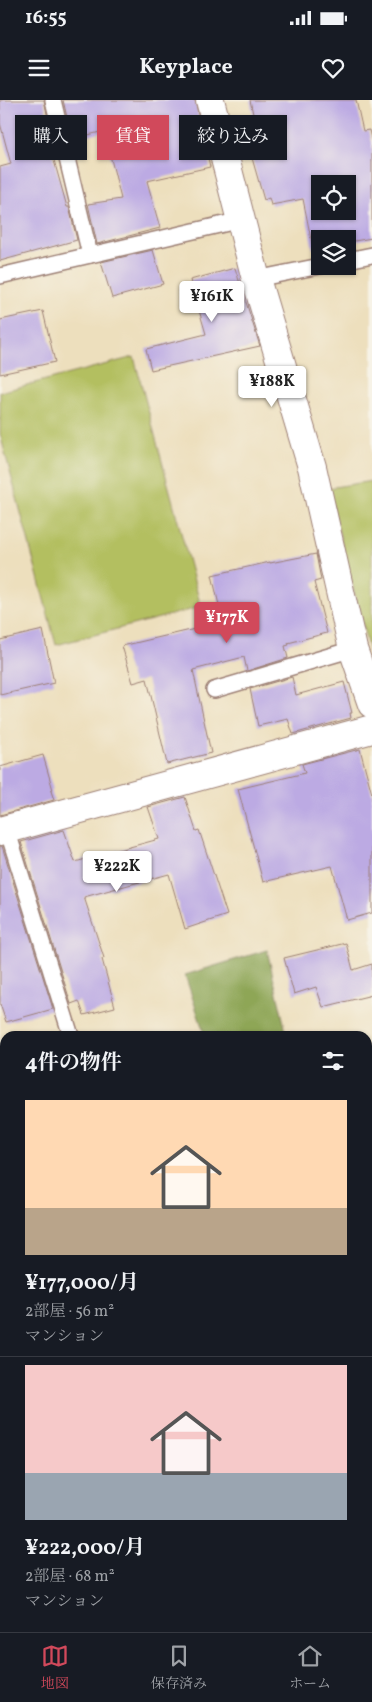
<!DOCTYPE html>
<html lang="ja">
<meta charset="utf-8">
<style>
body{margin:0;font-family:Vollkorn,"Noto Serif JP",serif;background:#20242c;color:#f1f3f6;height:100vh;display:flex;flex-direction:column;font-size:19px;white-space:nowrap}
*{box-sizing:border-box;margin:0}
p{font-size:16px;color:#9ea1a6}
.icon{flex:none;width:28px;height:28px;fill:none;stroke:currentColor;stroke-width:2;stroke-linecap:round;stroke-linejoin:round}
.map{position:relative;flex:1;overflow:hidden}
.side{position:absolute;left:0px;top:931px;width:372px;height:601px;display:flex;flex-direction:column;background:#171b24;border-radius:15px 15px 0 0;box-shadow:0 1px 4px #0004}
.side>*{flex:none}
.guide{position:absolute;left:15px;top:15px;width:342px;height:45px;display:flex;gap:10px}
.controls{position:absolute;left:311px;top:75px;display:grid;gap:10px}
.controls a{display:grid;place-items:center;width:45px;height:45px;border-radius:0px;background:#171b24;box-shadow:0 1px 4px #0004;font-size:25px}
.price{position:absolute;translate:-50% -42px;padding:0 11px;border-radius:5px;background:#fff;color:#222;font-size:16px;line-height:32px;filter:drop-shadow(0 1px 2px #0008)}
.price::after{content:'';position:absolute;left:50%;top:30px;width:15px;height:11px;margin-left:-8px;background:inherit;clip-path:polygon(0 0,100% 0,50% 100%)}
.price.selected{background:#d1495b;color:#fff}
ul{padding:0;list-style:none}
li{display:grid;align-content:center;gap:10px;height:265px;padding:0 25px}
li+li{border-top:1px solid #363941}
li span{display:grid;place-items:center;height:155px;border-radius:0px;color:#555}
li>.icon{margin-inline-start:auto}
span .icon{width:90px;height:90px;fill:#fffc;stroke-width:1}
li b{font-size:21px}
h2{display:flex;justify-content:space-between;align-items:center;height:60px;padding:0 25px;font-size:21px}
.tag{padding:0 18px;border-radius:0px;background:#171b24;box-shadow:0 1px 4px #0004;font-size:18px;line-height:45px}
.tag.selected{background:#d1495b;color:#fff}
.status{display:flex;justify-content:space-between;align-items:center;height:35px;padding:0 25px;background:#171b24;direction:ltr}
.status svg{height:14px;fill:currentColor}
header{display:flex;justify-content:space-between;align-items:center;height:65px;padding:0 25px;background:#171b24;font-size:22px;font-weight:700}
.tab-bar{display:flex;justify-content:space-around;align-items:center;height:70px;border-top:1px solid #363941;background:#171b24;font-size:14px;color:#9ea1a6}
.tab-bar a{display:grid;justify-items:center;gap:2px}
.tab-bar .selected{color:#d1495b}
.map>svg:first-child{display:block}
.green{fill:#b3bf61;stroke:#7e6f46}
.forest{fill:#8ea657;stroke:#6c6241}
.building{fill:#bcaae3;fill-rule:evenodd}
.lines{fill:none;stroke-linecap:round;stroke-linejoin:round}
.lane-casing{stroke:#9c7f74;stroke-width:18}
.street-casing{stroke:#9c7f74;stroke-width:30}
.lane{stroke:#fff;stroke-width:15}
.street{stroke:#fff;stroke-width:28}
</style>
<div class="status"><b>16:55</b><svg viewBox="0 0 49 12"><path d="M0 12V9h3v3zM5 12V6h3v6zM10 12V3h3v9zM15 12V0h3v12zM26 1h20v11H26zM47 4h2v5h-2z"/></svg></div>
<header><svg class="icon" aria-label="menu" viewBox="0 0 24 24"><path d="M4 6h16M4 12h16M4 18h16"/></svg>Keyplace<svg class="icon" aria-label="heart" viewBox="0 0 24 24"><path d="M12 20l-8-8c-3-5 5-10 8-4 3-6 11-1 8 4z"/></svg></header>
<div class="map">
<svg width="372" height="1532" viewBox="0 0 372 1532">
<rect width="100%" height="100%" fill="#f7f3e8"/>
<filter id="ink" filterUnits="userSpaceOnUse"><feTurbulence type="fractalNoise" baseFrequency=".02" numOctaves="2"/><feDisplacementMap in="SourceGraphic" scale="10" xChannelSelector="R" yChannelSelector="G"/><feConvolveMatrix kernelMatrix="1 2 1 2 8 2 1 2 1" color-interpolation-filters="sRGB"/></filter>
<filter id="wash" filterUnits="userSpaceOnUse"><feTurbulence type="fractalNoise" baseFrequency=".0096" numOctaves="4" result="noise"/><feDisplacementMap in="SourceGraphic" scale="20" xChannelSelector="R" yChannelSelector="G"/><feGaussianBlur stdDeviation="1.12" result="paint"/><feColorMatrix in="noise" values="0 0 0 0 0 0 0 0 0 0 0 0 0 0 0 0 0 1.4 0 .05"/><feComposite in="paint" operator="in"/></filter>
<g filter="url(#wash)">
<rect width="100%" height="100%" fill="#eddfbd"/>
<g class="green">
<polygon points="134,257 201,507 56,545 0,334 0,292"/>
<polygon points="372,381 372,563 328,388"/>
</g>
<polygon class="forest" points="267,850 287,936 205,936 185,875"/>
<g id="blocks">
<g class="building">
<polygon points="0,0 44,0 54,45 50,46 67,107 69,107 77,140 0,161 0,67 11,64 0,23"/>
<polygon points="63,0 195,0 210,67 147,81 160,128 97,144 88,104 121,99 104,31 72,39"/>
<path d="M 250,0 L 356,0 L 363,31 L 369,30 L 372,43 L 372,138 L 348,142 L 348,139 L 320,139 L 320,147 L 313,149 L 303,99 L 271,105 L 269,98 L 264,100 L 252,58 L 262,56 ZM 320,84 L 348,84 L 348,111 L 320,111 Z"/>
<polygon points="153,150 163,184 112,198 101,162"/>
<polygon points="235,168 260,246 151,270 146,249 206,234 190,180"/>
<polygon points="43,211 55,262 0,274 0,220"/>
<polygon points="316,454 321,480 314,482 327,533 288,543 289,545 285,546 288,558 247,571 244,557 193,570 211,653 167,664 147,579 133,583 122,546 195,529 194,526 222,518 212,475 270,462 270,463"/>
<polygon points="43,530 54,583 0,595 0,540"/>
<polygon points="292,577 296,595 344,582 352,613 350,613 351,618 293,634 288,619 258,626 250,589"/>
<polygon points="360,649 372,694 372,813 347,820 332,766 263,782 238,689 305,673 302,664"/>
<polygon points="43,655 53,690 51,691 54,700 0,715 0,667"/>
<polygon points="185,697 196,731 199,730 227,815 185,829 169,774 84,797 104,858 102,859 115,907 84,915 79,901 71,904 21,742 64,730 75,762 159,739 148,707"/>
<polygon points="0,746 2,746 53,909 6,922 0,904"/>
<polygon points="346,843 353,870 372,864 372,895 323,907 316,887 294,894 284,858"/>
</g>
</g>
</g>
<g filter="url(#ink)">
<use href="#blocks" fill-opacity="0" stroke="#9c7f74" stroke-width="1"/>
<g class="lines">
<g class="lane-casing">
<g id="lane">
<polyline points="53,0 90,155"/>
<polyline points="348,160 372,155"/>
<polyline points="0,176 241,120"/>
<polyline points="256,179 320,166"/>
<polyline points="214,590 353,549"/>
<polyline points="7,729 71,936"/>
<polyline points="0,1158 5,1159"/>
<polyline points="0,1261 5,1262"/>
</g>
</g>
<g class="street-casing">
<g id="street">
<polyline points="210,0 256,179 312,367 353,549 372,604"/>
<polyline points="0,731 372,629"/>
<polyline points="368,1459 372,1458"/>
<polyline points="68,1532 83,1528"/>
</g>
</g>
<use href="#lane" class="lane"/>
<use href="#street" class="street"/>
</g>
</g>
</svg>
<div class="controls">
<a><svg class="icon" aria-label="locate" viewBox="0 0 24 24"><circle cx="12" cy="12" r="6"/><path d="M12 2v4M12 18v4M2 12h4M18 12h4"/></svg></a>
<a><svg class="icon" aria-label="layers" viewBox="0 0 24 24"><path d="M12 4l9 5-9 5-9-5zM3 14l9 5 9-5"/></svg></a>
</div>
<b class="price" style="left:212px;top:223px">¥161K</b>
<b class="price" style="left:272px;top:308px">¥188K</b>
<b class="price selected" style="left:227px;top:544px">¥177K</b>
<b class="price" style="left:117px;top:793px">¥222K</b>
<div class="guide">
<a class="tag">購入</a>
<a class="tag selected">賃貸</a>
<a class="tag">絞り込み</a>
</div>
<section class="side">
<h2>4件の物件<svg class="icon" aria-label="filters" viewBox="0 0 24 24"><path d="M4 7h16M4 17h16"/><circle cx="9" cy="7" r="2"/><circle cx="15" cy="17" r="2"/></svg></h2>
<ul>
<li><span style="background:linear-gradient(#ffd9b3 70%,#b9a48a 0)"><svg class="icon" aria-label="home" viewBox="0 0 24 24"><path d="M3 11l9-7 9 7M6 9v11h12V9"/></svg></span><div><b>¥177,000/月</b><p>2部屋 · 56 m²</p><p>マンション</p></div></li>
<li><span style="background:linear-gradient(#f6c9c9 70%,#9aa5b1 0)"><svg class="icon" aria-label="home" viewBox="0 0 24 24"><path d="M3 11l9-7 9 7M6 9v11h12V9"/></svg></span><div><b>¥222,000/月</b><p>2部屋 · 68 m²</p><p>マンション</p></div></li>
</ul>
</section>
</div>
<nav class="tab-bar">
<a class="selected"><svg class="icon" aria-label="map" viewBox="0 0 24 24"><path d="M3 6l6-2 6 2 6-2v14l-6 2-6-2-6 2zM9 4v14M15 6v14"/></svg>地図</a>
<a><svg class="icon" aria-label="saved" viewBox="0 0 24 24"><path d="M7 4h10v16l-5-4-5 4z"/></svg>保存済み</a>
<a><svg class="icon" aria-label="home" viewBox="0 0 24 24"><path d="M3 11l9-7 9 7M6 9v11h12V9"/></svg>ホーム</a>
</nav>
